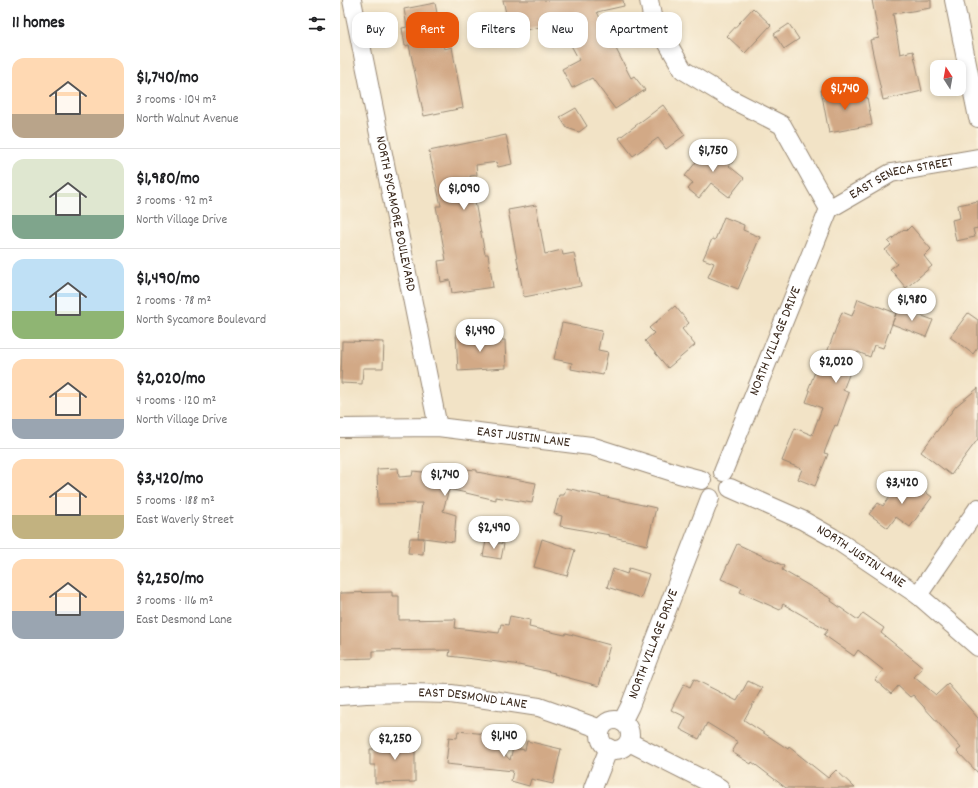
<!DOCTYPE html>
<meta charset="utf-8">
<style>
body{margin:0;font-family:Dekko,sans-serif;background:#f6f6f6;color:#202124;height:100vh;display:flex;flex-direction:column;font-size:15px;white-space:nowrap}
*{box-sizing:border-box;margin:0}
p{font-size:13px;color:#757577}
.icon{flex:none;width:22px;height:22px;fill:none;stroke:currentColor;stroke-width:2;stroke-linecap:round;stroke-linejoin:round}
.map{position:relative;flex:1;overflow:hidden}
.sheet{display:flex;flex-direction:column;background:#fff;width:340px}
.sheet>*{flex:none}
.guide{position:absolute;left:12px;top:12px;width:380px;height:36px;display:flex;gap:8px}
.needle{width:26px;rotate:349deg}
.fabs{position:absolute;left:590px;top:60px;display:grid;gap:8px}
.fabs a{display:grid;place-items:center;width:36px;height:36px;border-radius:8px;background:#fff;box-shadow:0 2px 6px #0003;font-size:20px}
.price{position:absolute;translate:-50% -34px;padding:0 9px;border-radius:14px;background:#fff;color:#222;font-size:13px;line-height:26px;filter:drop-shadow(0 1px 2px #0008)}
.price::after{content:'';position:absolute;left:50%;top:24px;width:12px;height:9px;margin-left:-6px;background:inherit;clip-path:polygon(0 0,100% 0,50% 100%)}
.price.on{background:#ea580c;color:#fff}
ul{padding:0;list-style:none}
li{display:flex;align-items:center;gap:12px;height:100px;padding:0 12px}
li+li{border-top:1px solid #e0e0e0}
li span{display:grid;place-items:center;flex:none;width:112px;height:80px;border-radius:12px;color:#555}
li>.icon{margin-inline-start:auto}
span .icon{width:48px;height:48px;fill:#fffc;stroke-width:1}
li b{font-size:17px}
h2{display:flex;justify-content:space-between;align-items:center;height:48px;padding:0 12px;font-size:17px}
.pill{padding:0 14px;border-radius:12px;background:#fff;box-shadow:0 2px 6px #0003;font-size:14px;line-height:36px}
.pill.on{background:#ea580c;color:#fff}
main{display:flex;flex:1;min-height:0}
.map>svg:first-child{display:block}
.building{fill:#d2a986}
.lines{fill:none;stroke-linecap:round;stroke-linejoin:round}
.minor-casing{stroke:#968672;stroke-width:20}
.minor{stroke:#fff;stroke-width:18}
.labels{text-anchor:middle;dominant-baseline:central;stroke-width:3.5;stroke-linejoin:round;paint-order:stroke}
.street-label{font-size:14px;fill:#3b2a1e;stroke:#fcf5e5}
</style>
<main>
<section class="sheet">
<h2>11 homes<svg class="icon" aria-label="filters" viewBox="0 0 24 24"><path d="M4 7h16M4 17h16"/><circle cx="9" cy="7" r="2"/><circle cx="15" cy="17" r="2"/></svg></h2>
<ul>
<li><span style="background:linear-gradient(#ffd9b3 70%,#b9a48a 0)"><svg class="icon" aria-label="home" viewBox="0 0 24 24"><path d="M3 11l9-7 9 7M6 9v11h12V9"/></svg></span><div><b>$1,740/mo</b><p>3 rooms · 104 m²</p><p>North Walnut Avenue</p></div></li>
<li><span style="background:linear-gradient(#dfe7d0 70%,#7fa58c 0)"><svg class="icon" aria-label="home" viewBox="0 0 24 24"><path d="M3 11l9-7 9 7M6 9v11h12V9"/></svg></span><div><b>$1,980/mo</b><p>3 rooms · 92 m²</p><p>North Village Drive</p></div></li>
<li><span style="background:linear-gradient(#bfe0f5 65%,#8fb573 0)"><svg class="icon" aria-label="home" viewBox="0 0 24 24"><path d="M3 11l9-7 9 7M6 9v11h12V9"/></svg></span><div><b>$1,490/mo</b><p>2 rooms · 78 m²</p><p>North Sycamore Boulevard</p></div></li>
<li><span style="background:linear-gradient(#ffd9b3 75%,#9aa5b1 0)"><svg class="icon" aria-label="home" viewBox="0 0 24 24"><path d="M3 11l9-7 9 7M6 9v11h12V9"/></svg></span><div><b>$2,020/mo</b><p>4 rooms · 120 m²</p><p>North Village Drive</p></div></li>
<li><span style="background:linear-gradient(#ffd9b3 70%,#c2b280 0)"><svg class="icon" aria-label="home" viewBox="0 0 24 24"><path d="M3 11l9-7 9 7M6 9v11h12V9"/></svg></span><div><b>$3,420/mo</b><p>5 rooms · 188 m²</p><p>East Waverly Street</p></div></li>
<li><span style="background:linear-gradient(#ffd9b3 65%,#9aa5b1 0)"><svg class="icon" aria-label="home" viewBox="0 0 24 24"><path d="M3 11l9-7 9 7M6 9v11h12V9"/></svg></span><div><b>$2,250/mo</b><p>3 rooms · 116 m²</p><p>East Desmond Lane</p></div></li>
</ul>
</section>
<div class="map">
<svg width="638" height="788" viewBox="0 0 638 788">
<rect width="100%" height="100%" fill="#fcf5e5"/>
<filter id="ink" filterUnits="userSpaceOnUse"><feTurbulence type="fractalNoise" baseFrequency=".025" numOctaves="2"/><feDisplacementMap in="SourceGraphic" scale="8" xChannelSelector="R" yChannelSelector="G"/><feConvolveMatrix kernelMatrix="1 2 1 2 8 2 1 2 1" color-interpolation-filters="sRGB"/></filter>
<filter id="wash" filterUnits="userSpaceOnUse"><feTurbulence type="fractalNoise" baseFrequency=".012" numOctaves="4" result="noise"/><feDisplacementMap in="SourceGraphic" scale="16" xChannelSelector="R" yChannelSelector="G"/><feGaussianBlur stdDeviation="0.9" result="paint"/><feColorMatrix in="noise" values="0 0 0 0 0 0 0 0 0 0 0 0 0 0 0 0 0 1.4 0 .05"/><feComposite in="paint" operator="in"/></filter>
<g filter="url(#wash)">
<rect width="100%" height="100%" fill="#f2e3c6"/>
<g id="blocks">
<g class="building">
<polygon points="163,0 283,0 284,6 257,12 291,78 294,76 305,90 275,109 252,78 232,88 222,69 239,60 219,23 186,30 183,15 167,18"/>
<polygon points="532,0 591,0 591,8 553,14 560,54 573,51 582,91 543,100 530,40 539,38"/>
<polygon points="95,3 104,49 112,47 123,108 84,116 69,45 65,46 62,28 67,27 64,9"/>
<polygon points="413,8 431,25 405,53 387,36"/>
<polygon points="449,24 459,39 444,49 434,34"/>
<polygon points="504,86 506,101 527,97 532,125 489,133 481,90"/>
<polygon points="323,105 345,135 326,149 318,138 293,156 279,138"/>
<polygon points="236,108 247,126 239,132 227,128 220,117"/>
<polygon points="166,135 172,164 158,167 157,162 136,165 137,175 130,176 145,254 148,254 153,287 112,293 110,280 101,282 98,261 106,260 96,206 101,206 89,151"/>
<polygon points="371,143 393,161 389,166 404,178 389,197 371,183 359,198 348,189 353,183 345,176"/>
<polygon points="638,201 638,228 633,229 635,237 616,241 612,220 620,218 618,205"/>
<polygon points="196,205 205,254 222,250 223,255 234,253 241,286 184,297 168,210"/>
<polygon points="384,217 404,225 403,230 420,237 398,289 368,277 374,263 363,259 372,239 375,240"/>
<polygon points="571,226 591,249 584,256 592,266 566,288 550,269 557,264 545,250 551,245 548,242 564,229 566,231"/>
<polygon points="518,299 556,313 543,348 534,345 530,357 518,352 503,390 509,393 497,426 495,425 484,453 488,454 475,486 458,479 462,469 442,461 455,428 472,435 482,408 466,402 470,391 468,390 478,364 482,366 502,312 512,316"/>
<polygon points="335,306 349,323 342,329 355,345 328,368 305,341 314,333 309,328"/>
<polygon points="559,307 593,320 586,337 552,324"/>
<polygon points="628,313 638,320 638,347 633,354 610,337"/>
<polygon points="222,323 262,331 258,350 268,352 263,375 231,369 232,363 214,359"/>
<polygon points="135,333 135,341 165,340 166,368 118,371 116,334"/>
<polygon points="2,341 44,342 43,368 23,368 22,384 1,383"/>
<polygon points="638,388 638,439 611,475 581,452 616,406"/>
<polygon points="58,468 59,477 72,476 73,471 110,475 111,468 137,470 137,472 196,483 192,503 156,497 156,500 109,489 103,511 116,515 114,542 84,538 83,554 68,553 70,538 84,538 78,538 82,503 38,504 37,469"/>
<polygon points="565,477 592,497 570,527 556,517 548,528 529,514 538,503 543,506"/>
<polygon points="226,488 316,508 307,545 269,536 270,535 220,526 222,516 214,514 219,495 224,495"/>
<polygon points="202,539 235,550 227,576 194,567"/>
<polygon points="146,541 164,544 161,559 143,556"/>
<polygon points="397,544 444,566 442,570 492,599 491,601 518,620 523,613 544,628 541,633 583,667 574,677 596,695 608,684 638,718 638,773 617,751 621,748 573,695 570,697 558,686 551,694 535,680 543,670 518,650 514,656 484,635 488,630 443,604 440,610 400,592 402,588 381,579"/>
<polygon points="289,568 309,574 301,598 267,587 273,569 287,574"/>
<polygon points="52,592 52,596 59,596 59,620 116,619 115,628 159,633 161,624 168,625 170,616 190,620 189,627 225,635 226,633 270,645 259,686 214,674 215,673 174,664 109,656 110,650 33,651 33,658 0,659 0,593"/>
<polygon points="354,679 397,701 408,681 422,688 404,720 448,749 449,747 488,778 496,770 515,788 446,788 412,762 411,764 392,752 398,742 367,723 359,739 340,729 346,717 331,710 344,684 350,687"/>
<polygon points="118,731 146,734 170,760 173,748 185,750 187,741 221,749 213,784 191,779 189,786 171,781 173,771 106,764 109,737 117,738"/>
<polygon points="52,735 75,735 75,782 35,783 35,765 30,765 30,749 52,749"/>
</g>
</g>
</g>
<g filter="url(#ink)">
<use href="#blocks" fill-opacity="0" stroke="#968672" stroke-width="1"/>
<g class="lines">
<g class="minor-casing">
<g id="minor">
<path id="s1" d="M 12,0 L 98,427"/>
<polyline points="309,0 312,16 343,70 391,99 442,125 489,209"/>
<polyline points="614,0 638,118"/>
<path id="s2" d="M 489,209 L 551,173 L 638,158"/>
<path id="s3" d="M 0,428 L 98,427 L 251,446 L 339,474 L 362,480"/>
<path id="s4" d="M 383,472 L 489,209"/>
<path id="s5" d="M 390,488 L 462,520 L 492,537 L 578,595 L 638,647"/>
<polyline points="578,595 638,508"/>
<path id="s6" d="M 0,696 L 26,694 L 69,693 L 111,694 L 199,707 L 261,729"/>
<circle cx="275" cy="735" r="15"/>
<path id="s7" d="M 282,722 L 290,706 L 370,498"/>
<polyline points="289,742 380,788"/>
<polyline points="253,788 269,748"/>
</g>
</g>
<use href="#minor" class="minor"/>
</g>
</g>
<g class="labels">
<g class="street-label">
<text stroke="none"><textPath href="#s2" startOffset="80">EAST SENECA STREET</textPath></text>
<text stroke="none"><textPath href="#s1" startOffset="218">NORTH SYCAMORE BOULEVARD</textPath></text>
<text stroke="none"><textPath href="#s4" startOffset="141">NORTH VILLAGE DRIVE</textPath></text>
<text stroke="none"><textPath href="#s3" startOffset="184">EAST JUSTIN LANE</textPath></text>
<text stroke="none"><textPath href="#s5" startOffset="148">NORTH JUSTIN LANE</textPath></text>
<text stroke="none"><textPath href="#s7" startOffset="84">NORTH VILLAGE DRIVE</textPath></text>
<text stroke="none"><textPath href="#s6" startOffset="133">EAST DESMOND LANE</textPath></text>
</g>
</g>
</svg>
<div class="fabs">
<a><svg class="needle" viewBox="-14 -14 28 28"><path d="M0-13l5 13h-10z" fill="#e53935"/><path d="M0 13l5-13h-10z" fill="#757577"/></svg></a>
</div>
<b class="price on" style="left:505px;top:111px">$1,740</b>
<b class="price" style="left:373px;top:173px">$1,750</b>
<b class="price" style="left:124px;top:211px">$1,090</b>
<b class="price" style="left:572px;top:322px">$1,980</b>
<b class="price" style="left:140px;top:353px">$1,490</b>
<b class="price" style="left:496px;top:384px">$2,020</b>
<b class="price" style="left:105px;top:497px">$1,740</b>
<b class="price" style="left:562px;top:505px">$3,420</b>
<b class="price" style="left:154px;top:550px">$2,490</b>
<b class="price" style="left:164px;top:758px">$1,140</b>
<b class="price" style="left:55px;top:761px">$2,250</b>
<div class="guide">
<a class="pill">Buy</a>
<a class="pill on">Rent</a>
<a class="pill">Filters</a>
<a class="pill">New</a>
<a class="pill">Apartment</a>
</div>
</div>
</main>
